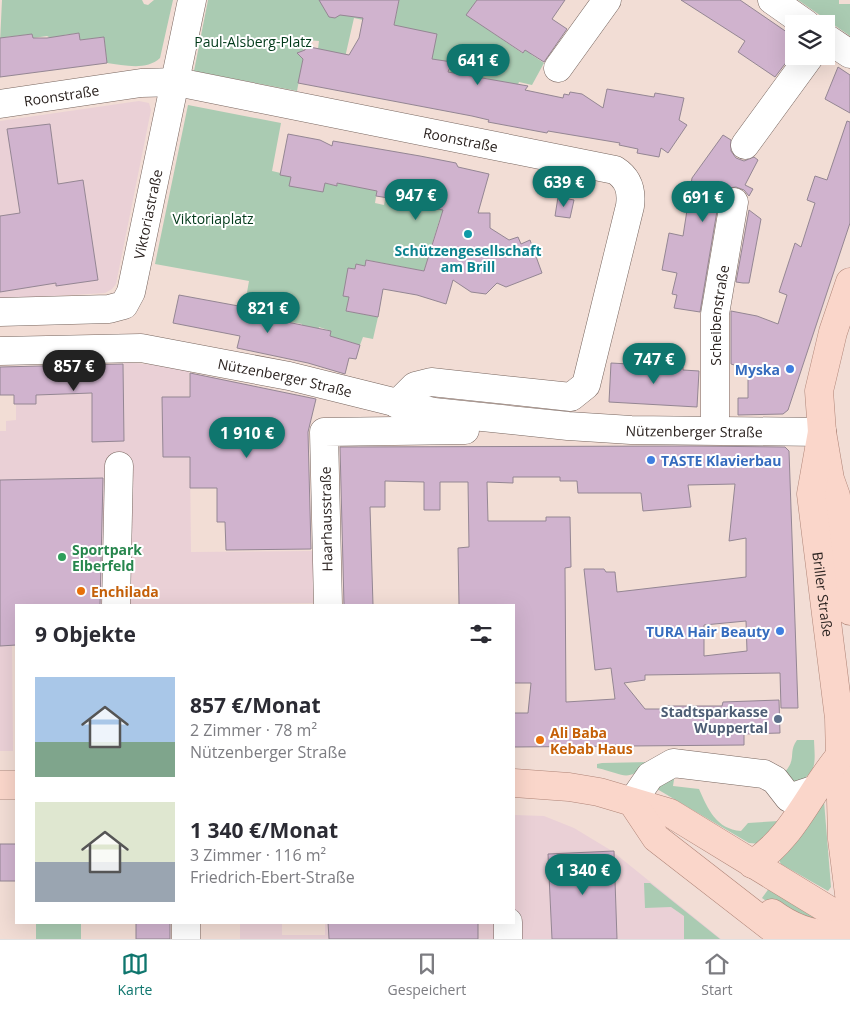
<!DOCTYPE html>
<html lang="de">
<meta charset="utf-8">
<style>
body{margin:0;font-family:"Open Sans",sans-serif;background:#f2f2f3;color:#2b2b33;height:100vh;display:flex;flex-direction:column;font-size:19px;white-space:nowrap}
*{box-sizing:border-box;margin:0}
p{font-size:16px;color:#7c7c81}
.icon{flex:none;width:28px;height:28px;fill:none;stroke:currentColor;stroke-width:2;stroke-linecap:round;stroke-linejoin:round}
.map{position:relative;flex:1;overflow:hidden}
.side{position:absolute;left:15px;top:604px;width:500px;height:320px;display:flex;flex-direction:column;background:#fff;border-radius:0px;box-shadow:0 5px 20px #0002}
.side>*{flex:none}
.fabs{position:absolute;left:785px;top:15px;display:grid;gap:10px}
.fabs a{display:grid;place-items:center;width:50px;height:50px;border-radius:0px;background:#fff;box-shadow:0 5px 20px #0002;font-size:25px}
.price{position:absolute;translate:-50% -42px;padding:0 11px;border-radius:18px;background:#0f766e;color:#fff;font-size:16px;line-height:32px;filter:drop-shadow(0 1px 2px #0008)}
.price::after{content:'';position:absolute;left:50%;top:30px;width:15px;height:11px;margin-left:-8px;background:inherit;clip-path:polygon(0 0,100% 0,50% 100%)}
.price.selected{background:#222;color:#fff}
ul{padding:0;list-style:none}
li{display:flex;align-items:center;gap:15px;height:125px;padding:0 20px}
li span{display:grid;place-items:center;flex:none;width:140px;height:100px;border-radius:0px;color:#555}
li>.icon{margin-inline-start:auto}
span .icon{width:60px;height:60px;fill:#fffc;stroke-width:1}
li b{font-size:21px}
h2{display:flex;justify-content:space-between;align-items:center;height:60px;padding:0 20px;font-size:21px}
.tabs{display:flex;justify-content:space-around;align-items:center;height:70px;border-top:1px solid #e1e1e2;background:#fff;font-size:14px;color:#7c7c81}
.tabs a{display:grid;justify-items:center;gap:2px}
.tabs .selected{color:#0f766e}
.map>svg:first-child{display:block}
.commercial{fill:#ead0d6}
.green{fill:#aacbb2}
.building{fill:#d0b3ce;stroke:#948693;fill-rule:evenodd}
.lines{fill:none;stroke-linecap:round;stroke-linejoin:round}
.minor-casing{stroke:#77655e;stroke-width:29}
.major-casing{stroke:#b08578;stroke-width:29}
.minor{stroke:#fff;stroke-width:28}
.major{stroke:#fad6ca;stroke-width:28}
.culture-dot{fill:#0f9aa8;stroke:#fff;stroke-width:2}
.shop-dot{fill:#3f7fe0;stroke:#fff;stroke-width:2}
.leisure-dot{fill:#2e9e5b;stroke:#fff;stroke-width:2}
.food-dot{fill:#e8710a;stroke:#fff;stroke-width:2}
.service-dot{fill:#5c6f8a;stroke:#fff;stroke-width:2}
.labels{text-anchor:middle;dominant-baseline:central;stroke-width:4;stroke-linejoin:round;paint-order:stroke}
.park-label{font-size:14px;fill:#003919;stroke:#fff}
.street-label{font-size:14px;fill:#2b2320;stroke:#fff}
.culture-label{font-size:14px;font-weight:bold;fill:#0d838f;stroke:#fff}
.shop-label{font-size:14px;font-weight:bold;fill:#366cbe;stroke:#fff;text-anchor:end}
.leisure-label{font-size:14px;font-weight:bold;fill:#27864d;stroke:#fff;text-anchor:start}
.food-label{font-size:14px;font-weight:bold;fill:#c56008;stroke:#fff;text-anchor:start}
.service-label{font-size:14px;font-weight:bold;fill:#4e5e75;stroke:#fff;text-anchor:end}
</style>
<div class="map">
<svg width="850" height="939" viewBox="0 0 850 939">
<rect width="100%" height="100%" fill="#f2ddd5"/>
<g class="commercial">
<polygon points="139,101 149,103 151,110 116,284 112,289 105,293 0,299 0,121"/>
<polygon points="123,362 189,368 191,552 314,551 313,603 16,605 16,645 12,646 13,751 0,751 0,431 6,431 6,421 16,420 16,404 35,403 36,395 124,393"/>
<polygon points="514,815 544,816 574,828 612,851 721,939 240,939 240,923 282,923 282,935 325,935 325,923 514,922"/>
</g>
<g class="green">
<path d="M 2,0 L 142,0 L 144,4 L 148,5 L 154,0 L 173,0 L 160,58 C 146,71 124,65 107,63 L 104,37 L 80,40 L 79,33 L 64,35 L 57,41 L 47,36 L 33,38 L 32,34 L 6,37 L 0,43 Z"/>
<path d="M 208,0 L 375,0 L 363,20 L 354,18 L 341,75 L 333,52 L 318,49 L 319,41 L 308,40 C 306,47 302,49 301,57 L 303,59 L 297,91 L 194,71 Z"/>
<polygon points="399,0 477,0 467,15 522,53 527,47 532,55 544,63 532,85 519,82 517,87 485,78 448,78 451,62 437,60 436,68 394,26"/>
<polygon points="798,0 839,0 839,4 850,4 850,36"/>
<polygon points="188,105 281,123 272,171 337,186 338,180 377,191 375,203 384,205 386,195 419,203 430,199 449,211 440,218 424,271 367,260 365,266 356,264 355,269 348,268 349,297 346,311 378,317 373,339 363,337 360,345 330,336 331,331 319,327 318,332 301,329 302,324 290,322 289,326 265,321 265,317 243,315 249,281 155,264"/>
<path d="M 797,740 L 814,740 C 815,764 818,773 794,784 L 781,776 C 799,759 787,754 797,740 Z"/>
<path d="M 651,762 C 624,783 628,775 597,768 L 597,764 L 602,763 Z"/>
<path d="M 675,773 L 673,786 L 699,789 C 708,809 716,829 741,831 L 748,823 L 779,821 L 761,844 L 749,843 L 657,789 L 659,779 Z"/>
<polygon points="824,801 831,887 828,891 781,864 778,858"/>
<polygon points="644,883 650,883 720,939 684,939 684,916 671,907 645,908"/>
<polygon points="770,887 819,920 793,920 762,898"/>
<rect x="36" y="923" width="45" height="16"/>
</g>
<g class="building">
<polygon points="319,0 399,0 394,25 437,34 432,59 452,62 448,72 528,86 525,90 563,98 564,94 569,95 570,92 582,94 603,108 607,89 654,97 655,93 684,98 679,120 687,125 668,153 661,148 659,157 637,153 638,149 619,145 620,143 548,131 547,133 488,122 489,120 472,116 298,83 303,59 297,53 305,50 305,46 349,55 359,38 363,18 340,15 335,18 329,17"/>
<polygon points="477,0 565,0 552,19 567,29 544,62 525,50 523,53 466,15"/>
<polygon points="681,0 740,0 794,37 794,52 775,77 738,52 745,41"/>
<polygon points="79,33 80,40 104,37 107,63 0,77 0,38 32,34 33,38 47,38"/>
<polygon points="838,67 850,75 850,113 825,99"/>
<polygon points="847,121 850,122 850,223 788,410 783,414 738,415 738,398 748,398 748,369 731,364 731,311 757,316 778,324 787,295 779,292 795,243 801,247 815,203 807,200 815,176 827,180"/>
<polygon points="50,124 58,184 83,180 98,280 56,286 56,283 0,292 0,216 20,213 7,129"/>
<polygon points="288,134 320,140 332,146 333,141 420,156 456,163 458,167 489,174 478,213 490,213 490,228 509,240 518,237 521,244 530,240 542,273 506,287 497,283 486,294 471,292 453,280 446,304 417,295 383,289 378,317 346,311 349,297 343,296 348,268 355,269 356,264 365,266 366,260 424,271 443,210 437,209 438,206 376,196 377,191 337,183 337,186 325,183 323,192 289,186 291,177 280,175"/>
<polygon points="723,135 731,140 731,151 736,158 744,161 754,157 758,160 745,185 753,189 749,196 744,190 736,187 728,188 722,192 719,199 700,312 674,308 677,295 672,294 677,273 662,270 669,233 683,236 692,178"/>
<polygon points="558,197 574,200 570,218 555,216"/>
<polygon points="749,210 761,219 749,283 743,283 736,282"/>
<polygon points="179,295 244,307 243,313 331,331 330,336 360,345 356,359 349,358 345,374 308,363 237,348 240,336 173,323"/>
<polygon points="611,363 683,367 683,370 699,371 697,407 609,402"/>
<polygon points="123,364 124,441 92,442 92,393 36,395 36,404 14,404 14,395 0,395 0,367"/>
<polygon points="190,373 316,399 308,432 311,549 226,550 225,522 217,522 217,488 190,488 190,457 163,457 162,397 190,397"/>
<path d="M 690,446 L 785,447 L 789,451 L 798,708 L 781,708 L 780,673 L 645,675 L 645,680 L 624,683 L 645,709 L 667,709 L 667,706 L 722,706 L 723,702 L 779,700 L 780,733 L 744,734 L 744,745 L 514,747 L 514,713 L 528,713 L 531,683 L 514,683 L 514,605 L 459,605 L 458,548 L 469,547 L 468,482 L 440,482 L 440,510 L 424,510 L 424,482 L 385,481 L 385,507 L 370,507 L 373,605 L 344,605 L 340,447 ZM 513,477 L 560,477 L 560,481 L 577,481 L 578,493 L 641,493 L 643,511 L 691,507 L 688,485 L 735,484 L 729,541 L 746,538 L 746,577 L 617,592 L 615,572 L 606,572 L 604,569 L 584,569 L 595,670 L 611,668 L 615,699 L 566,702 L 565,568 L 571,567 L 570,517 L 546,517 L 546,521 L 488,521 L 487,482 L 513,483 ZM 746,621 L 747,651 L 704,656 L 704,625 Z"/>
<polygon points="103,478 100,605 16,605 16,645 0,646 0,480"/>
<rect x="0" y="844" width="16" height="37"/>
<polygon points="614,851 617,939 552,939 548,854"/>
<polygon points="170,922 170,939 136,939 136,923"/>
<polygon points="328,922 478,922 478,939 329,939"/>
</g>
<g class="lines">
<g class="minor-casing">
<g id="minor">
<polyline points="772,0 806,24"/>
<polyline points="826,38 850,54"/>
<polyline points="558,68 607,0"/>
<path id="s1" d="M 0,104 L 141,83 L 177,82 L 615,170 C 629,179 632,191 630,206 L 586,385 L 571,397 L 431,382 L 415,386 L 397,404"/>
<polyline points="745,145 810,56"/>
<path id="s2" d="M 0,312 L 109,309 L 124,305 L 131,292 L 192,0"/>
<path id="s3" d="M 0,351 L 141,348 L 289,376 L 434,412 L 568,426 L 631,430 L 822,432"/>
<path id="s4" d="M 715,429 L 715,314 L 734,202"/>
<polyline points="116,605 119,466"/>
<polyline points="328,605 324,432 465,430"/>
<polyline points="632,802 650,776 673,763 764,774 775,780 789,798 816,789"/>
<polyline points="186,922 186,939"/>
<polyline points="508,922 508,939"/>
</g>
</g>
<g class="major-casing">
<g id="major">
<polyline points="850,282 833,332 819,391 822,432 830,479 836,496 850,611"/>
<path id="s5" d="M 822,432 L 811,494 L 839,718 L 842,839 L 850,902"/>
<polyline points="514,783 569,787 599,792 670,813 850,923"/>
<polyline points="0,785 16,785"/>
<polyline points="632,802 656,838 786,939"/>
<path d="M 752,864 C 793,838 809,793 839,757"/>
<path d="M 772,913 C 795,930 822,939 850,932"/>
</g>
</g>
<use href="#minor" class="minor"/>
<use href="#major" class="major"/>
</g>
<circle class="culture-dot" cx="468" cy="234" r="5"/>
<g class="shop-dot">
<circle cx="790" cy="369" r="5"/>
<circle cx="651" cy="460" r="5"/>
<circle cx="780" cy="631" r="5"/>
</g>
<circle class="leisure-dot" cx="62" cy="557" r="5"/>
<g class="food-dot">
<circle cx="81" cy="591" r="5"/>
<circle cx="540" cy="740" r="5"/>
</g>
<circle class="service-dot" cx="778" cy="719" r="5"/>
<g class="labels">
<g class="park-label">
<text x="253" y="41">Paul-Alsberg-Platz</text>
<text x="213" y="218">Viktoriaplatz</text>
</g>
<g class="street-label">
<text stroke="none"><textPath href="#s1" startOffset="62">Roonstraße</textPath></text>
<text stroke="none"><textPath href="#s1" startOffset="468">Roonstraße</textPath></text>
<text stroke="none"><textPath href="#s2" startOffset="219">Viktoriastraße</textPath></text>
<text stroke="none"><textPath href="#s4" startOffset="114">Scheibenstraße</textPath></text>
<text stroke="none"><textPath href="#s3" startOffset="288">Nützenberger Straße</textPath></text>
<text stroke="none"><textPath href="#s3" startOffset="702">Nützenberger Straße</textPath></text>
<text transform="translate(326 519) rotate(-91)">Haarhausstraße</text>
<text stroke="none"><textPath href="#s5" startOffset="164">Briller Straße</textPath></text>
</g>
<g class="culture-label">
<text x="468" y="250">Schützengesellschaft<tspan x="468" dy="16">am Brill</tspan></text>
</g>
<g class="shop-label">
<text x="780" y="369">Myska</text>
<text x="661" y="460" text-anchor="start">TASTE Klavierbau</text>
<text x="770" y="631">TURA Hair Beauty</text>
</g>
<g class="leisure-label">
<text x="72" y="549">Sportpark<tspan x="72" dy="16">Elberfeld</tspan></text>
</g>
<g class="food-label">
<text x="91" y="591">Enchilada</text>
<text x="550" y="732">Ali Baba<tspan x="550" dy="16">Kebab Haus</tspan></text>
</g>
<g class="service-label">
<text x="768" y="711">Stadtsparkasse<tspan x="768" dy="16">Wuppertal</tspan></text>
</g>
</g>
</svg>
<div class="fabs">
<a><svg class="icon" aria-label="layers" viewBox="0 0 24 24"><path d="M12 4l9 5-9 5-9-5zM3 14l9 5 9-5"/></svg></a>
</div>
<b class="price" style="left:478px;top:86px">641 €</b>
<b class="price" style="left:564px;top:208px">639 €</b>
<b class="price" style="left:416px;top:221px">947 €</b>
<b class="price" style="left:703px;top:223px">691 €</b>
<b class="price" style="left:268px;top:334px">821 €</b>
<b class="price" style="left:654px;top:385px">747 €</b>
<b class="price selected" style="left:74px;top:392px">857 €</b>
<b class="price" style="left:247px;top:459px">1 910 €</b>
<b class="price" style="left:583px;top:896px">1 340 €</b>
<section class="side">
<h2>9 Objekte<svg class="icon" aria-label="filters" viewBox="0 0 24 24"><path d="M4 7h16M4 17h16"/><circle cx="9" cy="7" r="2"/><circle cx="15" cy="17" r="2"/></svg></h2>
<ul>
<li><span style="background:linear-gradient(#a9c7e8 65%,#7fa58c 0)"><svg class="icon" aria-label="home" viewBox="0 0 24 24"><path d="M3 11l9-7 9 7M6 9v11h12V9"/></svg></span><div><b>857 €/Monat</b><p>2 Zimmer · 78 m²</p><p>Nützenberger Straße</p></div></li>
<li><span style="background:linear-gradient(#dfe7d0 60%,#9aa5b1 0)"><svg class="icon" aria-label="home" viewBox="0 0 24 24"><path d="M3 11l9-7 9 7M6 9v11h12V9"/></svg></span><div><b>1 340 €/Monat</b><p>3 Zimmer · 116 m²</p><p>Friedrich-Ebert-Straße</p></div></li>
</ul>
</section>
</div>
<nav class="tabs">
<a class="selected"><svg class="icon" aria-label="map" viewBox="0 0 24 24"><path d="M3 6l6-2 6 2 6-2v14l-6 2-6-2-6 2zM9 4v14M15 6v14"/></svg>Karte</a>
<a><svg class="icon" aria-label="saved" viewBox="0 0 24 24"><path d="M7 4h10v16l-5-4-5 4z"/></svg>Gespeichert</a>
<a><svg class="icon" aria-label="home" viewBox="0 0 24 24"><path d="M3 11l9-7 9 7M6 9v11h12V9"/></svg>Start</a>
</nav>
